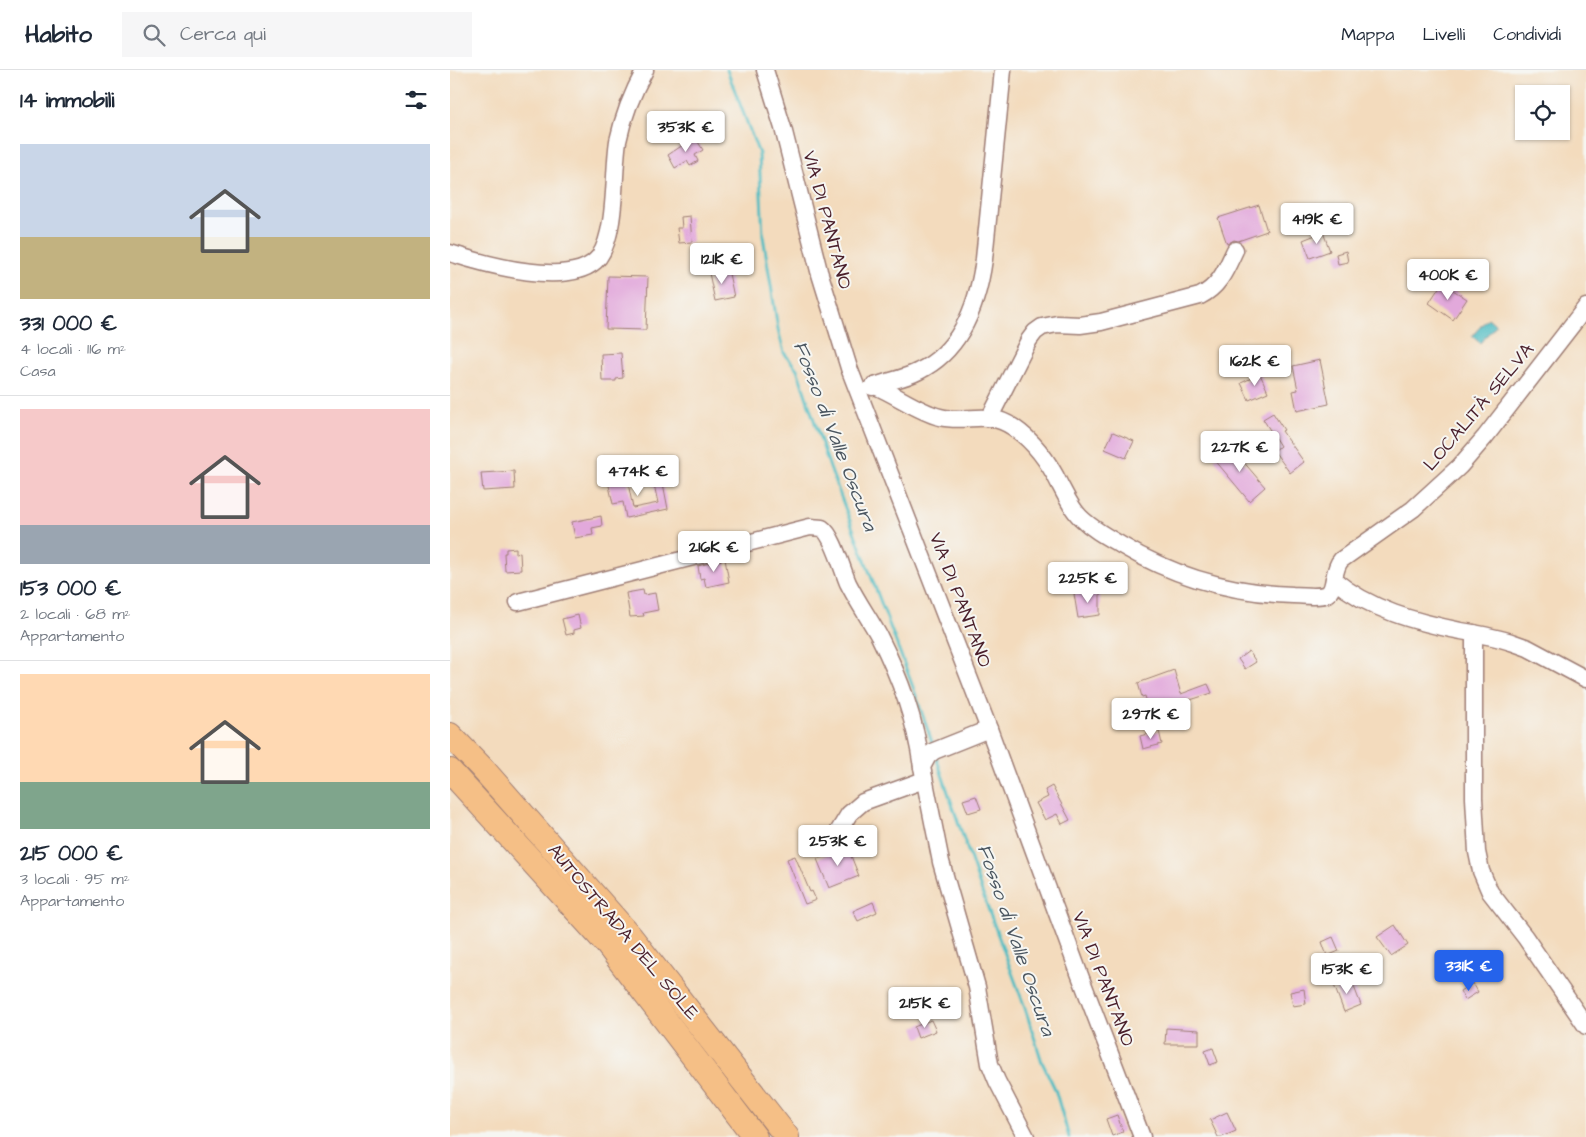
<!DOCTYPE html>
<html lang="it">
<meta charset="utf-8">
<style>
body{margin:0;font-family:"Architects Daughter",sans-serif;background:#f6f6f7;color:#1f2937;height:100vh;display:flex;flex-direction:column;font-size:19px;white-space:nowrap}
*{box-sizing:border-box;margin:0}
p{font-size:16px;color:#747a83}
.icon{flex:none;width:28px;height:28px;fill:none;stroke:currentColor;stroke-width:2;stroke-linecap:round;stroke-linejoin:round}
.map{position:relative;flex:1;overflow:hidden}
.sheet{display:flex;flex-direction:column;background:#fff;width:450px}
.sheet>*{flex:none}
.tools{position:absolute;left:1065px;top:15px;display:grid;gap:10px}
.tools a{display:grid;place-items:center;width:55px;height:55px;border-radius:0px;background:#fff;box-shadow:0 1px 4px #0004;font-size:25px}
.price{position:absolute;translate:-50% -42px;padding:0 11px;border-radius:5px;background:#fff;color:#222;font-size:16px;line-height:32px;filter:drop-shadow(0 1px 2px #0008)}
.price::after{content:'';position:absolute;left:50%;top:30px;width:15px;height:11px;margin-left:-8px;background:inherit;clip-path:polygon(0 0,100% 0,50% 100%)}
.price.current{background:#2563eb;color:#fff}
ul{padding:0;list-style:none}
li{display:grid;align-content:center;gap:10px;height:265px;padding:0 20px}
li+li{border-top:1px solid #e0e1e3}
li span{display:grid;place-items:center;height:155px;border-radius:0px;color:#555}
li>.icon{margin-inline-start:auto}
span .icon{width:90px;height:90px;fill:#fffc;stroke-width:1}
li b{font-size:21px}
h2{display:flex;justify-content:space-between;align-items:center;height:60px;padding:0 20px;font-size:21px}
header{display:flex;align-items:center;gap:30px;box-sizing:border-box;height:70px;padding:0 25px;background:#fff;border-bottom:1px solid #e0e1e3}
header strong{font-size:24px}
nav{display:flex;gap:28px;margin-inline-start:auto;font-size:18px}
.search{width:350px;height:45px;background:#f6f6f7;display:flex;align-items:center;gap:12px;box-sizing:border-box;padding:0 18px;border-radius:0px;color:#747a83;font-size:19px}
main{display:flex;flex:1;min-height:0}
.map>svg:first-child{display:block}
.water{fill:#4dbcc2;stroke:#4c6e76}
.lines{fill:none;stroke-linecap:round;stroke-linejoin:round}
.stream{stroke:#4dbcc2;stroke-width:3}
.building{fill:#e2a9db}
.minor-casing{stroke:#9e7d74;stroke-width:19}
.highway-casing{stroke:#9e7d74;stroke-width:26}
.minor{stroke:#fff;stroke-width:16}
.highway{stroke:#f5bf86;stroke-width:24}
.labels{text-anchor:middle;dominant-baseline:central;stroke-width:4;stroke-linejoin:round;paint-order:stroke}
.street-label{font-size:19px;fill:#4a1f2b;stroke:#f6f6f2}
.water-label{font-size:20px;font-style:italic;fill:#4b5660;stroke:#f6f6f2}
</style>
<header>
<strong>Habito</strong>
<div class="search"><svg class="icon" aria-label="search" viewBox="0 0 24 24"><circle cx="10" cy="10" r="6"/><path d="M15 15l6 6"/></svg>Cerca qui</div>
<nav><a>Mappa</a><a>Livelli</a><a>Condividi</a></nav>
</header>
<main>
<section class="sheet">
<h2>14 immobili<svg class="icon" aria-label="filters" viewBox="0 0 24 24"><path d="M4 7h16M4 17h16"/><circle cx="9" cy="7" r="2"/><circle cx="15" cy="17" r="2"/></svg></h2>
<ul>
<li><span style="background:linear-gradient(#c9d6e8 60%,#c2b280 0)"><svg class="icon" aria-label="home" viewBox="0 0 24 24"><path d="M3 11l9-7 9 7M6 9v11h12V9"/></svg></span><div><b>331 000 €</b><p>4 locali · 116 m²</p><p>Casa</p></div></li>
<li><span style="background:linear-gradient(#f6c9c9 75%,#9aa5b1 0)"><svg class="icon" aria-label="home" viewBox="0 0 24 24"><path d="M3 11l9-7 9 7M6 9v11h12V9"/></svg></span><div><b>153 000 €</b><p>2 locali · 68 m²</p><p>Appartamento</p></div></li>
<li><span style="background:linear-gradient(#ffd9b3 70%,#7fa58c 0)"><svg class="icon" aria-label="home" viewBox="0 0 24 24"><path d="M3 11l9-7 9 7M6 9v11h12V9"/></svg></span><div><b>215 000 €</b><p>3 locali · 95 m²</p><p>Appartamento</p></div></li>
</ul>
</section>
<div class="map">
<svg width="1136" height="1067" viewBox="0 0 1136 1067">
<rect width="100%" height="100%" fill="#f6f6f2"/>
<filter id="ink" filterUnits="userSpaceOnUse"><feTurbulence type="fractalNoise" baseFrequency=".02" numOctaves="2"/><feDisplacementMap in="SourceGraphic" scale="10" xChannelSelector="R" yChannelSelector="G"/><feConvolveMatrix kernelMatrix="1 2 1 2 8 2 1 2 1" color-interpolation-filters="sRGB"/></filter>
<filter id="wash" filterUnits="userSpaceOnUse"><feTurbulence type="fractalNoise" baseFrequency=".0096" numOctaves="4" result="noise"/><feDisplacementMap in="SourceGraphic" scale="20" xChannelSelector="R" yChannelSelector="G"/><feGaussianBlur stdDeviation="1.12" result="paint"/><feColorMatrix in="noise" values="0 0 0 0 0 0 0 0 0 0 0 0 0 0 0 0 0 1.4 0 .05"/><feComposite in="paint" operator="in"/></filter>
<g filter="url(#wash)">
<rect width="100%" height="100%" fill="#f3dbbd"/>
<g class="water">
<polygon points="1038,248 1046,255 1030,273 1022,266"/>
<polygon points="655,496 657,508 633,511 631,499"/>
</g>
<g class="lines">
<g class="stream">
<polyline points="277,0 309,84 313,166 328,259 334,283 347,299 380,398 463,617 483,675"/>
<polyline points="486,687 533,825 574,935 592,992 605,1019 619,1067"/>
</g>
</g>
<g id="blocks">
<g class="building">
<polygon points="245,67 253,80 245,85 248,91 240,96 237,91 225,98 218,85"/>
<polygon points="809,135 817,161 788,171 784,170 777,174 768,148"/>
<polygon points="240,146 242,172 229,173 227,158 232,158 231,147"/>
<polygon points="873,162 880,181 860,188 853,170"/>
<polygon points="896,181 898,192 888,194 886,184"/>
<polygon points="278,199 284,227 265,231 259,203"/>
<polygon points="158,206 198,207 196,260 156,259"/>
<polygon points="992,213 1017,229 1003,250 979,233"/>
<polygon points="171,283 173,308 166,309 166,311 152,311 151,284"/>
<polygon points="870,290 879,334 847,341 843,321 848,320 843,296"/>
<polygon points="810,304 818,322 799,330 791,313"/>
<polygon points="823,343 834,360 832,361 854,392 840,403 824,381 830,376 813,349"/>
<polygon points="663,362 684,371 676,388 655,379"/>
<polygon points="780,376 815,417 799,431 764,389"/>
<polygon points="64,401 65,419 33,421 31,403"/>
<polygon points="211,403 218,439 176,448 173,432 163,434 158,411 177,408 183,438 208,433 202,405"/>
<polygon points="151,446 152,456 142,458 143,465 125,468 122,452"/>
<polygon points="66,478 66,484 70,483 71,500 55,501 54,483 56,483 56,479"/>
<polygon points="275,489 279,512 256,517 254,508 250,509 248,496"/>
<polygon points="622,502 624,512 608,515 606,505"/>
<polygon points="193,520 194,525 205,523 208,540 193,543 194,546 180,547 176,523"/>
<polygon points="635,521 636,524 650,522 650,545 628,548 624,524"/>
<polygon points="128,545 131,558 124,560 124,563 116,565 112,549"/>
<polygon points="799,581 806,592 795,599 788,589"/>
<polygon points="724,600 731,624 758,614 762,623 700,643 695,626 692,627 688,613"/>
<polygon points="709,661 712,674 693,679 690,666"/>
<polygon points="602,716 620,750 612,754 607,744 595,750 586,733 598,727 595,720"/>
<polygon points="526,726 531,739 518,743 513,730"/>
<polygon points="397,776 409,806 379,818 367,789"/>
<polygon points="345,786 360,822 362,821 366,830 355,834 337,789"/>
<polygon points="423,832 427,842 408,851 403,841"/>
<polygon points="945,855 958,875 941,886 927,867"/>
<polygon points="883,867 889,881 877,886 872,872"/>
<polygon points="901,909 911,935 894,942 884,915"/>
<polygon points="1023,913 1028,922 1015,930 1010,921"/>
<polygon points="854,919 856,934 843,936 840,922"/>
<polygon points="481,950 486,961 468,968 464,957"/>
<polygon points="716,958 749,960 749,974 715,974"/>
<polygon points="763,978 768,992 760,995 755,981"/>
<polygon points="777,1042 786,1061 772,1067 768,1067 760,1050"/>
<polygon points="667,1045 673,1062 662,1066 656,1049"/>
</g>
</g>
</g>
<g filter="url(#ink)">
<use href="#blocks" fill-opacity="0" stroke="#9e7d74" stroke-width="1"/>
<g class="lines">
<g class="minor-casing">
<g id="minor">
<polyline points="315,0 333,58 369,201 399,298 539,659 629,903 692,1067"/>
<path d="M 0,183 C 34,194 123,220 149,187 C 167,162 163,102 168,71 C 173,47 183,22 195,0"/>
<path d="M 425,316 C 447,325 467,341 490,347 C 518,354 536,339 563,357 C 585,372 599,392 610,415 C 616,426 621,438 630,447 C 642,459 657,467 671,475 C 725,507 780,523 843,525 C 853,525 868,528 877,524 C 886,519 882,500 891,490 L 963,439 L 1010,396 L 1035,367 L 1136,237"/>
<path d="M 422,317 C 437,311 454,309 469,301 C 512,280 528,233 534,189 L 553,0"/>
<path d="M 540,347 L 579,270 L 585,262 L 592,257 L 607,254 L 630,255 L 651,252 L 750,226 C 770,216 776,199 785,180"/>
<path d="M 884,510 C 920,540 966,552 1011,561 C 1029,564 1047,567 1064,573 L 1078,578 L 1136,609"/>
<path d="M 68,532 L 360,457 L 372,458 C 383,465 392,499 398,513 C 407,531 419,548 429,566 C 451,610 465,649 472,697"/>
<polyline points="1024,563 1024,728 1027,782 1031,801 1040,822 1075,867 1136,956"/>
<polyline points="539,659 484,681 478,686 472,697 491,792 527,917 540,994 547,1011 576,1067"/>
<polyline points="385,767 399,744 413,732 474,710"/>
</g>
</g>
<g class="highway-casing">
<g id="highway">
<polyline points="0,665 32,698 180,866 337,1067"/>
<polyline points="0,701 157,874 305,1067"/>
</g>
</g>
<use href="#minor" class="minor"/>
<use href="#highway" class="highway"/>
</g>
</g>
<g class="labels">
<g class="street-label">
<text transform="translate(377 150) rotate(75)">VIA DI PANTANO</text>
<text transform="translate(1029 337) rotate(-50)">LOCALITÀ SELVA</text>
<text transform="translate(510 530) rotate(69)">VIA DI PANTANO</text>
<text transform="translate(173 862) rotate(50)">AUTOSTRADA DEL SOLE</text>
<text transform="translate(653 909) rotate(69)">VIA DI PANTANO</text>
</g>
<g class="water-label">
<text transform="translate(385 366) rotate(69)">Fosso di Valle Oscura</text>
<text transform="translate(566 870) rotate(71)">Fosso di Valle Oscura</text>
</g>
</g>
</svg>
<div class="tools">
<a><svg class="icon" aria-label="locate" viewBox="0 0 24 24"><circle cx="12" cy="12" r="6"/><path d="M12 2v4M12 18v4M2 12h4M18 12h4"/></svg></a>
</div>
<b class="price" style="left:236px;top:83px">353K €</b>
<b class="price" style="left:867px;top:175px">419K €</b>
<b class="price" style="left:272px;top:215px">121K €</b>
<b class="price" style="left:998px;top:231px">400K €</b>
<b class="price" style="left:805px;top:317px">162K €</b>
<b class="price" style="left:790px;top:403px">227K €</b>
<b class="price" style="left:188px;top:427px">474K €</b>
<b class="price" style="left:264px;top:503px">216K €</b>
<b class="price" style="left:638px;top:534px">225K €</b>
<b class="price" style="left:701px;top:670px">297K €</b>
<b class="price" style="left:388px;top:797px">253K €</b>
<b class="price current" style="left:1019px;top:922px">331K €</b>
<b class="price" style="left:897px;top:925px">153K €</b>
<b class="price" style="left:475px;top:959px">215K €</b>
</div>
</main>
